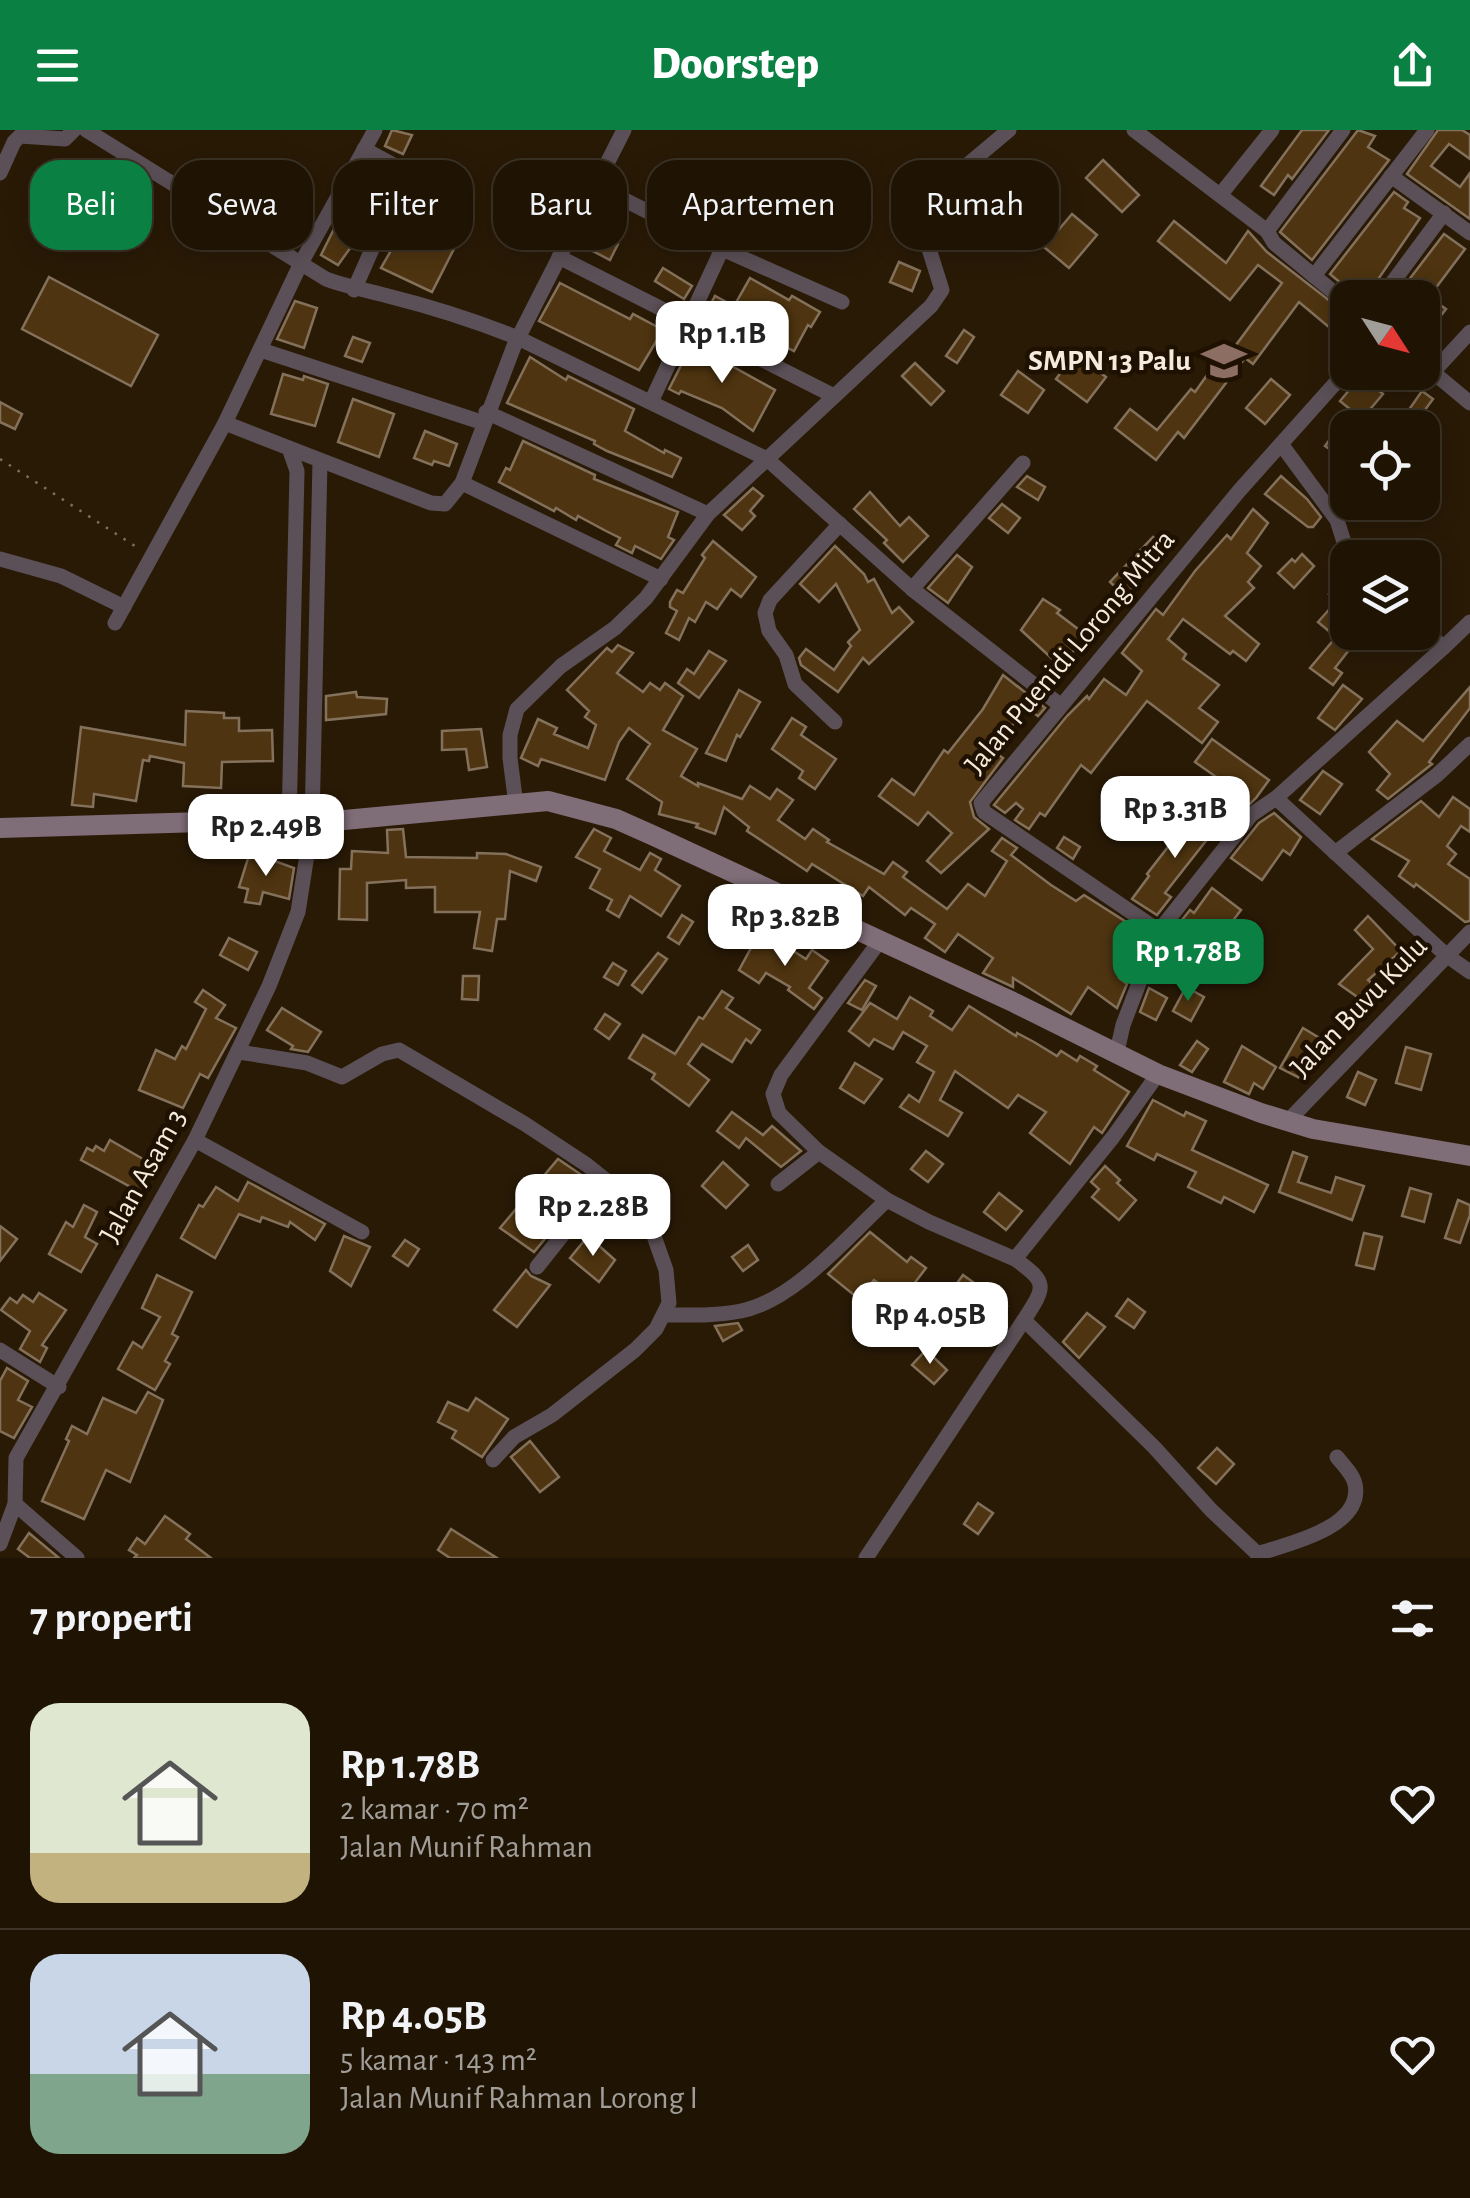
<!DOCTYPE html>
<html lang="id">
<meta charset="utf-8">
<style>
body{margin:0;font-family:"Alegreya Sans",sans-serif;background:#2c2113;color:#f1f3f6;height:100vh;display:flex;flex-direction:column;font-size:38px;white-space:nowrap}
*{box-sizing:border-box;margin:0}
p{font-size:32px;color:#a19e9a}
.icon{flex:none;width:55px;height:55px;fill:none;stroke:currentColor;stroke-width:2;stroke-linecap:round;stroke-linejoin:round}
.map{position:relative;height:1428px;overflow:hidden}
.details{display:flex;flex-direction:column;background:#1f1404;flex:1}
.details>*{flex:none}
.top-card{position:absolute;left:30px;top:30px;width:1410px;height:90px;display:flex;gap:20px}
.needle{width:65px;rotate:126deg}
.controls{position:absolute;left:1330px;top:150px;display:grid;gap:20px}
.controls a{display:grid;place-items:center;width:110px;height:110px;border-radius:20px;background:#1f1404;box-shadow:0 5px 25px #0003,0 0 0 2px #3c3326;font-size:50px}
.price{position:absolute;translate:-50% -85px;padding:0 22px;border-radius:20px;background:#fff;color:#222;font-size:32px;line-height:65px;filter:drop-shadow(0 2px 5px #0008)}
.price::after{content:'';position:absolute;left:50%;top:60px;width:30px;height:22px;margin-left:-15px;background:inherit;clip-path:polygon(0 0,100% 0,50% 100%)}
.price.selected{background:#0b8043;color:#fff}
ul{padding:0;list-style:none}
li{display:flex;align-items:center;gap:30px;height:250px;padding:0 30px}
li+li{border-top:2px solid #3c3326}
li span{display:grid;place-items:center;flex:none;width:280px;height:200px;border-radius:30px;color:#555}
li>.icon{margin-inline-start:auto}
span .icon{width:120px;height:120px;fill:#fffc;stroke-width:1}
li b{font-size:42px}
h2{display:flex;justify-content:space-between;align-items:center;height:120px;padding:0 30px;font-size:42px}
.tag{padding:0 35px;border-radius:30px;background:#1f1404;box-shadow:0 5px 25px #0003,0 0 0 2px #3c3326;font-size:35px;line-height:90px}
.tag.selected{background:#0b8043;color:#fff}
header{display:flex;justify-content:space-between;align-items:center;height:130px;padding:0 30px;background:#0b8043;color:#fff;font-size:45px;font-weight:800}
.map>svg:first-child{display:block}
.building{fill:#4e3410;stroke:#84715c;stroke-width:2.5}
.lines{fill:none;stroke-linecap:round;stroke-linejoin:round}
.path{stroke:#7d705f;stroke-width:2.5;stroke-dasharray:2.5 8;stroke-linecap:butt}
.street{stroke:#5b5057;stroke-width:15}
.secondary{stroke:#7f6d78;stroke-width:20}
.labels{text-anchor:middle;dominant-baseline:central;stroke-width:9;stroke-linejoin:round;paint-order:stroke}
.poi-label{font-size:30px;font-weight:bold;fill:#f4eadd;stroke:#1f1101;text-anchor:end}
.street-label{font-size:30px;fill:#f4eadd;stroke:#1f1101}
</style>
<header><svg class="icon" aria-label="menu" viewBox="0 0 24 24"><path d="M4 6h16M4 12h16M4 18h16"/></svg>Doorstep<svg class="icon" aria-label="share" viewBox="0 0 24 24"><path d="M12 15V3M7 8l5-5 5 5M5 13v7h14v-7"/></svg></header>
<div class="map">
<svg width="1470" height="1428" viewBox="0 0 1470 1428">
<rect width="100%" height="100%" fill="#291a06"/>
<g class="building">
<polygon points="392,0 412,5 403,24 385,16"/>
<polygon points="1302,0 1329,0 1292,49 1288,45 1274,65 1261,56"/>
<polygon points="1358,0 1375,6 1368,17 1389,30 1312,130 1280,102"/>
<polygon points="1438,0 1462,0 1470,5 1470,29 1449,14 1431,36 1460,57 1470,43 1470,89 1407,44"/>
<polygon points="1103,30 1139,65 1122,82 1086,48"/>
<polygon points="446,56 462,62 450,96 462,103 432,162 381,138 393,117 401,96 397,94 406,76 434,91"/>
<polygon points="1394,62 1408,72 1404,78 1420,88 1366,167 1348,155 1348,159 1330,144"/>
<polygon points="342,83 366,96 338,135 321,125"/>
<polygon points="1072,84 1097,105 1069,138 1044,117"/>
<polygon points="1174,91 1226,133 1248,101 1267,122 1348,185 1348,213 1299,172 1253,234 1245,228 1184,308 1178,302 1156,330 1115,298 1130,279 1157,300 1191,259 1195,262 1225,220 1230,223 1282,153 1258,135 1230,170 1158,111"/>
<polygon points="591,100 618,114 610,130 583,116"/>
<polygon points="1444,104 1465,119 1429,167 1446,179 1422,210 1422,168 1395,168"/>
<polygon points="899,132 920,141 912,161 890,152"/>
<polygon points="663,138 692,156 684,169 655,151"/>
<polygon points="49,147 158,205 131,256 22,199"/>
<polygon points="750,148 789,170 792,166 820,182 811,197 808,195 794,221 708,179 715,166 734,176"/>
<polygon points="560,153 630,189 633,184 663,200 639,240 539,191"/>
<polygon points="295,171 317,178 304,218 277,209"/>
<polygon points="964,200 974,207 957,233 946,226"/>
<polygon points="353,207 370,213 362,232 345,226"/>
<polygon points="692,214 775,260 753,301 722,278 681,261 679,264 669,259"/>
<polygon points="1075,224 1106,247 1087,272 1056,249"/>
<polygon points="530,227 566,250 568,246 634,279 625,301 664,323 665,320 681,328 672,347 607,321 594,314 595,311 507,273"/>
<polygon points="915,233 944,261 931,275 902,246"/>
<polygon points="1018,241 1044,260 1028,283 1001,265"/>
<polygon points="283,244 303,250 304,246 328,254 315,296 271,284"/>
<polygon points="1361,246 1383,264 1362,289 1340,271"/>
<polygon points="1271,249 1290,265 1265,294 1246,278"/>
<polygon points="1422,261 1433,269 1416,292 1406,284"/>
<polygon points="353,269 394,284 379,327 338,312"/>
<polygon points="0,272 22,284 15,299 0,292"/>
<polygon points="1348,285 1348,332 1325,316"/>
<polygon points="425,301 457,314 449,336 434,331 432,335 414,328"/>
<polygon points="523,311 595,345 594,349 678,382 668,407 674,410 661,429 635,416 632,423 616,415 620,408 606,401 578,386 576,390 556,378 554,381 499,352 506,338 510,340"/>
<polygon points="1027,346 1045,357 1038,370 1017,357"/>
<polygon points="1281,346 1307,369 1321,387 1313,397 1308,397 1265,364"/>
<polygon points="753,358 763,366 750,381 755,386 742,400 724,385"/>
<polygon points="870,362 900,396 909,387 928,406 903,432 884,413 887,410 854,379"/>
<polygon points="1002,374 1020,388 1008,403 989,388"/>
<polygon points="1253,379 1268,393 1247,423 1261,436 1248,452 1254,458 1225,486 1259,514 1246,531 1233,521 1230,524 1183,489 1168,509 1186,524 1183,529 1219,555 1199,578 1218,592 1202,613 1147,571 1091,643 1081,635 1045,686 1040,683 1029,699 1015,690 1023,679 1016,673 1005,683 994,675 1067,586 1087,566 1089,569 1104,549 1126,565 1142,541 1122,523 1156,479 1163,485 1195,441 1227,405 1231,409"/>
<polygon points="1153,407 1167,421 1125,466 1110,452"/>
<polygon points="713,411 756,447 741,467 731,459 717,479 706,472 695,492 689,488 679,510 666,503 677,481 670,477 670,472 677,460 683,463 705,428 702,425"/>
<polygon points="835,416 864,444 868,452 874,449 892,483 899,477 913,492 869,534 863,528 838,562 801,535 799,528 806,519 834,540 851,516 848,512 860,500 836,454 819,472 800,454"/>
<polygon points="1302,424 1314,436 1294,458 1278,443 1292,429 1295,432"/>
<polygon points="957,425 972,437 948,473 928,458"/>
<polygon points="1348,441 1348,478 1329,464"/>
<polygon points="1043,469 1060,480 1057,483 1086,505 1061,537 1021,500"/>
<polygon points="1334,474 1348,486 1348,502 1363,502 1335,538 1342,543 1333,555 1310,538 1336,507 1318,492"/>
<polygon points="618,515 633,523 617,543 643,562 650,553 660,560 665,553 683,566 663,600 697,619 681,646 698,656 698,653 742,669 750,656 770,669 777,659 793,670 778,690 805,709 813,699 829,710 827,712 884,744 893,732 907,742 903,747 947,779 968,754 985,766 1007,731 992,721 1002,708 1017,718 1011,725 1051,755 1076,771 1084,765 1134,797 1129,805 1142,814 1119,848 1127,854 1117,878 1088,857 1071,884 1013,848 1013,857 983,843 993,828 958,804 945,822 925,808 935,794 911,778 905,785 869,757 863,766 812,734 807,741 747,701 749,697 724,677 715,704 696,697 698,694 659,684 662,672 627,649 650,614 629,598 619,612 605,650 541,629 538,636 521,628 538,589 557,598 554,604 588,618 596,595 585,587 589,581 567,560 607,518 612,522"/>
<polygon points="709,521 726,531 699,568 678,553 687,539 694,544"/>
<polygon points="1003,545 1045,578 1038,586 1025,577 994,622 1003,628 970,672 974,687 989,699 941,743 927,731 952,703 928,682 918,695 879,666 892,649 914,665 944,620 948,623 983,579"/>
<polygon points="1343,555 1362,569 1335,600 1318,588"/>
<polygon points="1470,557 1470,578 1429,632 1432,634 1388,669 1377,660 1390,644 1369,622 1397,591 1423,611"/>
<polygon points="739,560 760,572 740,607 737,605 726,631 706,623"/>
<polygon points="356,562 357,567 387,569 386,584 326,590 326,566"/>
<polygon points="186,581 224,583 224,588 239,588 239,601 272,600 273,631 222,632 221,658 183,656 184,633 150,626 149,631 143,630 136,671 94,664 93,677 72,675 81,597 185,615"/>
<polygon points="792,588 806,597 801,605 836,629 815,659 799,648 803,641 772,619"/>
<polygon points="481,599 487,637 469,640 466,619 442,620 442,601"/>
<polygon points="1212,609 1269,650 1256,668 1232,691 1220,683 1236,661 1195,632"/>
<polygon points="1323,641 1342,654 1320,684 1300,670"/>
<polygon points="1453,667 1470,679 1470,702 1461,696 1447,716 1456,724 1448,734 1470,749 1470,791 1465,792 1416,754 1414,757 1399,746 1409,731 1372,709 1421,671 1439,687"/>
<polygon points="1199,677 1220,693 1165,763 1171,767 1157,785 1132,769 1149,746 1147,744"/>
<polygon points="1274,683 1301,707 1290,725 1283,720 1262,750 1231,728 1259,693"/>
<polygon points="403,699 406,727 477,728 477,723 506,724 541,737 536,751 510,741 505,789 497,789 492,821 474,818 480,782 435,782 435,757 406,758 406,750 367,753 367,790 339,789 340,739 351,739 352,721 388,723 387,700"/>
<polygon points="594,699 611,708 604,721 640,740 650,723 661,729 655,740 680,756 661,786 630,766 619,787 607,780 612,770 590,758 600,739 576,727"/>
<polygon points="1064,707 1080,717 1073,729 1057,718"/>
<polygon points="250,722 294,738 289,769 263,762 260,774 245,772 248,759 239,757"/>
<polygon points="1212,758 1241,780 1225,801 1213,791 1189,821 1201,833 1184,849 1161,828 1174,800 1190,780 1194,783"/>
<polygon points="682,785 693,792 679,814 668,807"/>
<polygon points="1368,786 1401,821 1368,850 1374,855 1363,871 1339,854 1373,819 1355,800"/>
<polygon points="757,807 783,824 787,817 806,829 812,820 828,831 809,858 822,868 814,879 788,860 790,857 766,843 759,853 739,840"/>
<polygon points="229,808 257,822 248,840 220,825"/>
<polygon points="658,823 667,829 642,863 632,855"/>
<polygon points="613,833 626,841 618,855 604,847"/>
<polygon points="463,846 479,846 478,870 462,869"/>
<polygon points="865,850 876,856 862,880 848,873"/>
<polygon points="1186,857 1204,867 1191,891 1173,881"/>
<polygon points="1149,858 1167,868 1156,890 1140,882"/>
<polygon points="203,860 225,875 216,888 236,898 208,948 200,944 183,978 139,960 156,920 175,929 182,916 186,919 206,879 195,872"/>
<polygon points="722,861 733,868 726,878 760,900 751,913 746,909 732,932 702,914 688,934 709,950 689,976 652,949 655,944 629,928 643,905 675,924 699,887 703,889"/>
<polygon points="910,867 933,881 930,886 952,900 969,876 1016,906 1017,903 1034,912 1057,926 1061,921 1077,931 1080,926 1097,936 1094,940 1129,962 1102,1003 1094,997 1070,1034 1030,1003 1046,982 1018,965 1008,978 955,941 940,970 962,983 948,1006 900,977 909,965 919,972 934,942 917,932 927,916 903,902 893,919 874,909 869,916 849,901 870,873 897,889"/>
<polygon points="282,878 321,902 308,922 291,919 293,916 267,900"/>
<polygon points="605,884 620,894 609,909 595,899"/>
<polygon points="1303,898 1326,912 1304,950 1280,938"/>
<polygon points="1197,911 1208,919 1192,942 1180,935"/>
<polygon points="1242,916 1276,937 1263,959 1254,953 1249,964 1224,952"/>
<polygon points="1406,917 1431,924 1421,960 1396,953"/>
<polygon points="855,933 882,949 864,973 840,958"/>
<polygon points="1358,942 1376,950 1365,975 1347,967"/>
<polygon points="1153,970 1184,986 1186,982 1206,991 1192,1020 1268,1055 1254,1082 1224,1067 1221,1073 1188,1057 1196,1042 1157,1024 1154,1030 1127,1016"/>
<polygon points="732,982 763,1005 772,996 801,1021 781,1037 746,1008 739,1018 717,1001"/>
<polygon points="110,1010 155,1036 140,1062 81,1030 87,1018 93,1021 96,1016 104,1021"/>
<polygon points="926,1021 943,1034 928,1052 911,1039"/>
<polygon points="1293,1022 1307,1027 1298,1052 1331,1063 1336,1047 1364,1056 1352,1090 1279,1062"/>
<polygon points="558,1029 583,1046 572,1061 577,1065 550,1095 554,1098 534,1122 500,1098"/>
<polygon points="723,1032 748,1055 726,1078 702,1056"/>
<polygon points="1105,1036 1120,1050 1117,1053 1136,1070 1119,1090 1092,1067 1099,1059 1091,1052"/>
<polygon points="248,1052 325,1094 315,1110 290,1092 288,1097 262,1087 260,1092 239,1084 215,1128 181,1108 199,1075 203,1077 216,1057 238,1071"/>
<polygon points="1410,1058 1431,1064 1424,1092 1402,1086"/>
<polygon points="999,1063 1022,1081 1006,1100 984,1082"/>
<polygon points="1458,1070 1470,1075 1470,1085 1460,1113 1445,1108"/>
<polygon points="84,1075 97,1082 85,1107 97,1114 81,1142 49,1124 66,1092 73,1097"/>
<polygon points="0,1096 17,1109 0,1131"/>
<polygon points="870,1102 907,1132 911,1127 926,1138 901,1171 874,1150 859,1169 828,1144"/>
<polygon points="1364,1103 1382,1107 1374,1139 1356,1135"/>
<polygon points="344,1106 370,1117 351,1156 330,1141"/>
<polygon points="588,1106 615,1130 599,1152 570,1128"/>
<polygon points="405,1110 419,1119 408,1136 393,1126"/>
<polygon points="748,1115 758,1130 743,1141 732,1127"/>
<polygon points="526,1140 531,1146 550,1155 517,1197 494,1180"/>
<polygon points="157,1145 192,1162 172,1204 178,1207 165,1231 170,1234 155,1260 118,1239 133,1212 142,1218 160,1187 142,1178"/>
<polygon points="963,1145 1007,1176 983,1210 939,1178"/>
<polygon points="39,1163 66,1180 42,1215 47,1218 40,1232 20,1219 30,1201 1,1180 10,1168 17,1173 23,1165 33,1172"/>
<polygon points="1128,1169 1145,1182 1134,1198 1116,1186"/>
<polygon points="1087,1183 1105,1197 1079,1228 1063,1212"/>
<polygon points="738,1193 742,1200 723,1211 715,1196"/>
<polygon points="926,1220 947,1240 934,1254 912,1235"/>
<polygon points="7,1238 28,1251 18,1270 32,1277 14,1308 0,1301 0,1251"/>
<polygon points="148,1262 163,1270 130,1352 106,1340 84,1389 42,1371 69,1311 66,1309 72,1296 87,1304 103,1268 136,1283"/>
<polygon points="476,1268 508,1289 482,1327 452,1308 456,1301 438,1292 448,1272 468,1281"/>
<polygon points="530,1311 559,1347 540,1362 511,1327"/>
<polygon points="1217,1318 1234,1334 1216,1354 1198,1338"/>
<polygon points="978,1373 993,1383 978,1404 964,1394"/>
<polygon points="165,1386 190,1404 186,1409 211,1428 134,1428 137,1425 129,1420 137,1408 145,1414"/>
<polygon points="451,1399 497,1428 450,1428 438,1420"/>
<polygon points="29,1403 59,1428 30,1428 18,1419"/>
</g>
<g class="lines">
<polyline class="path" points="0,329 138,418"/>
<g class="street">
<path d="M 86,0 L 326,149 C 347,157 367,160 388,166 C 432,177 476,191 518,208 L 767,329 L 912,459 L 1060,575"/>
<polyline points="1134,0 1267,101"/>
<polyline points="1343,0 1267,101 1274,113 1348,174"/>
<polyline points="0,43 14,12 20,6 65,9 74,0"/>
<polyline points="1391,46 1470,103"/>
<polyline points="595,55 722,119 651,272"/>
<polyline points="1221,64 1272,0"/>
<polyline points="722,119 842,172"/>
<polyline points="559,127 834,266"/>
<polyline points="1314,146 1427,0"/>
<polyline points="354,160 403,49 403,40 364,19"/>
<polyline points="1381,168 1444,83"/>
<polyline points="261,220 484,293"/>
<polyline points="1422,233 1470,273"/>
<polyline points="1434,241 1470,202"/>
<polyline points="486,282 708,384"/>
<polyline points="225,293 289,318 297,341 289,693"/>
<polyline points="1281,314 1337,390 1349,428"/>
<polyline points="289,318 431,373 445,374 462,353 514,216 624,0"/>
<polyline points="462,353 661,449"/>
<polyline points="0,429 61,446 124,477"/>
<polyline points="912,459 1023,333"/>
<polyline points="115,493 225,293 301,133 375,0"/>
<polyline points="1443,518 1470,492"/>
<polyline points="835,592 795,554 786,525 769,501 765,483 770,470 840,394"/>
<polyline points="1276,668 1443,518 1422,496"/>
<polyline points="516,675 510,628 510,605 517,579 561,536 615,498 646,468 708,384 931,176 942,160 918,84 934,63 1009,0"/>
<polyline points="1335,723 1437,645 1470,614"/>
<polyline points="1159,801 984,682 981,673 1239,361 1348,239"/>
<polyline points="879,812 781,945 773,964 779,983 819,1022 887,1070 929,1092 1015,1129 1113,1007 1158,944"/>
<polyline points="239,922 307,933 342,947 382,924 399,920 525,994 587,1035 632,1071 649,1092 666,1140 669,1173 656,1199 635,1220 552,1285 514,1307 493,1330"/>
<polyline points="1116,926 1123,895 1159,801 1251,685 1276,668 1446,825 1470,842"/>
<polyline points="1288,991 1470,802"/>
<polyline points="195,1010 362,1102"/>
<polyline points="778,1054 819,1022"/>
<path d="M 1015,1129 C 1048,1153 1046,1156 1024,1190 L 1154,1317 L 1211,1380 L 1262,1428"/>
<polyline points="537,1137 606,1050"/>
<path d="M 664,1185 C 689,1185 716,1186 741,1181 C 794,1171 849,1105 887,1070"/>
<polyline points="0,1220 59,1257"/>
<polyline points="15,1374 77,1428"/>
<polyline points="0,1414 15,1374 16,1328 195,1010 269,856 298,782 312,693 320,331"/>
<path d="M 1257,1424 C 1287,1414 1364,1398 1355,1354 C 1353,1344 1343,1335 1337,1327"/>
<polyline points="866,1428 1024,1190"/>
</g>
<polyline class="secondary" points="0,698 237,691 312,693 548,671 616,689 652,705 1015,873 1158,944 1261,983 1313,999 1470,1026"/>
</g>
<defs>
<g id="school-bare" transform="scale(3.45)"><path d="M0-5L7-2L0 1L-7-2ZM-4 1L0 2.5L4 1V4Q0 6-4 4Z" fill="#8d6e63" stroke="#1f1101" stroke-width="2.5" paint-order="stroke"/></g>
</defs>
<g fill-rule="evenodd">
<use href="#school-bare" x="1224" y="231"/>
</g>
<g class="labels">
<g class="poi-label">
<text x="1191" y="231">SMPN 13 Palu</text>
</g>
<g class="street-label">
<text transform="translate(1070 522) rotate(-50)">Jalan Puenidi Lorong Mitra</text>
<text transform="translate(1359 877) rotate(-46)">Jalan Buvu Kulu</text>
<text transform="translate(143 1046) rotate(-61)">Jalan Asam 3</text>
</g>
</g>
</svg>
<div class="controls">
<a><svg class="needle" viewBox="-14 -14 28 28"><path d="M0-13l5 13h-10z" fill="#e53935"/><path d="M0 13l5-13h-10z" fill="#a19e9a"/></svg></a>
<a><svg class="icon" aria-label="locate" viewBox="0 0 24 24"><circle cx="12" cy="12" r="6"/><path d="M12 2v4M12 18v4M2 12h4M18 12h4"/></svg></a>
<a><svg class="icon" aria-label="layers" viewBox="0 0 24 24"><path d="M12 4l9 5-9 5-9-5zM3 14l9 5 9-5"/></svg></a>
</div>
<b class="price" style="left:722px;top:256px">Rp 1.1B</b>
<b class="price" style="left:1175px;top:731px">Rp 3.31B</b>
<b class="price" style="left:266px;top:749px">Rp 2.49B</b>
<b class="price" style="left:785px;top:839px">Rp 3.82B</b>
<b class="price selected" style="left:1188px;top:874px">Rp 1.78B</b>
<b class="price" style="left:593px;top:1129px">Rp 2.28B</b>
<b class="price" style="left:930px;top:1237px">Rp 4.05B</b>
<div class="top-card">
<a class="tag selected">Beli</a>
<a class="tag">Sewa</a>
<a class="tag">Filter</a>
<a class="tag">Baru</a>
<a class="tag">Apartemen</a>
<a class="tag">Rumah</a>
</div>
</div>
<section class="details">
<h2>7 properti<svg class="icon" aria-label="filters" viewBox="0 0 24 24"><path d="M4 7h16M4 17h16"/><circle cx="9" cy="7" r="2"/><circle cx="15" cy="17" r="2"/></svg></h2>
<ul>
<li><span style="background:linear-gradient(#dfe7d0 75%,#c2b280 0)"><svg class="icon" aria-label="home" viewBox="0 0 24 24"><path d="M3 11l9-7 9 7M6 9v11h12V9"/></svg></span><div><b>Rp 1.78B</b><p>2 kamar · 70 m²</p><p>Jalan Munif Rahman</p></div><svg class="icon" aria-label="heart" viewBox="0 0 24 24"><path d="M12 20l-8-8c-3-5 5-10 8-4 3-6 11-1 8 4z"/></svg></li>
<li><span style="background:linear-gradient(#c9d6e8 60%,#7fa58c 0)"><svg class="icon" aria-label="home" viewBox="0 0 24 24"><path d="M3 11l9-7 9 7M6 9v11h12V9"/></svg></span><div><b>Rp 4.05B</b><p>5 kamar · 143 m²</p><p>Jalan Munif Rahman Lorong I</p></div><svg class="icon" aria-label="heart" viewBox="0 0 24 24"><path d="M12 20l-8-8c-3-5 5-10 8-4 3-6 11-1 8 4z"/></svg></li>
</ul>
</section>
